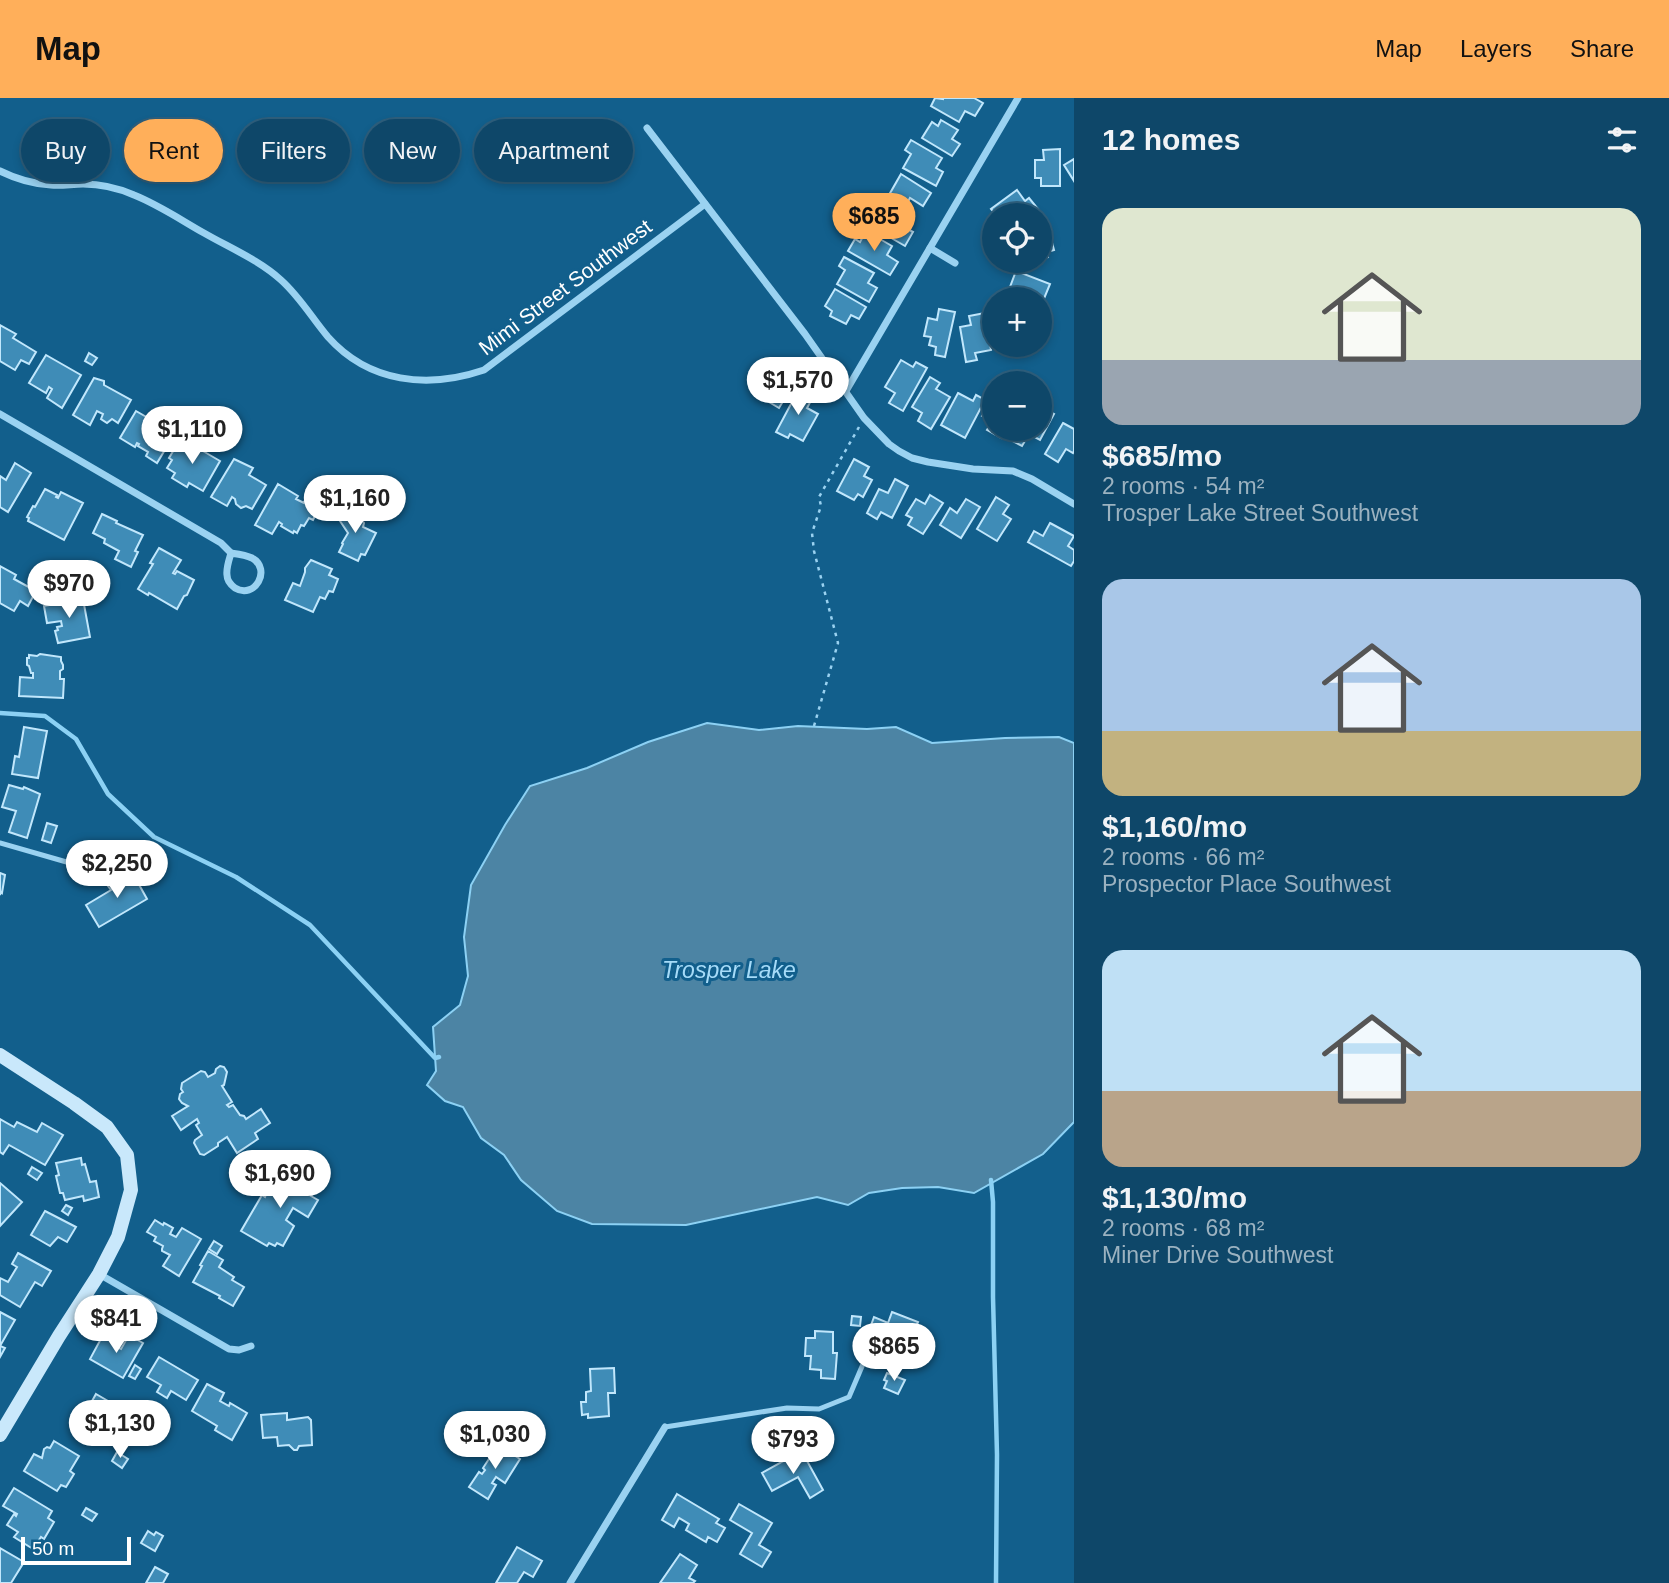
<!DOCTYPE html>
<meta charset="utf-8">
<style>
body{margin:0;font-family:Helvetica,sans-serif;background:#174e6f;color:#f1f3f6;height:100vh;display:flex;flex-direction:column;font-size:26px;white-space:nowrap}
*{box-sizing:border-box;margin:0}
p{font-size:23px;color:#9bb2c0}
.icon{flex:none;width:38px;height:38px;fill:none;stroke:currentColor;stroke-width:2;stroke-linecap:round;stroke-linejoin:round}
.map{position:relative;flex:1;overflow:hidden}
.side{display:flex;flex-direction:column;background:#0e4769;width:595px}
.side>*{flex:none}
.guide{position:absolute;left:21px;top:21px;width:665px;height:63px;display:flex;gap:14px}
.controls{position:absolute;left:982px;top:105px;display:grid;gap:14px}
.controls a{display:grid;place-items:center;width:70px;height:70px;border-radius:50%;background:#0e4769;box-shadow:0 4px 10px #0003,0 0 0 2px #2e5f7d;font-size:35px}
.scale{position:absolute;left:21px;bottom:18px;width:110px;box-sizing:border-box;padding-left:7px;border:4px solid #fff;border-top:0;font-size:19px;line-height:24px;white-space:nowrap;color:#fff;-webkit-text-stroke:5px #125f8c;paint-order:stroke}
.price{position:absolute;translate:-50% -60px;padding:0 16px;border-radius:24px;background:#fff;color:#222;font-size:23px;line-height:46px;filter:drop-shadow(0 2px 4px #0008)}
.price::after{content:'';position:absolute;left:50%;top:42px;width:21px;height:16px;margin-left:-10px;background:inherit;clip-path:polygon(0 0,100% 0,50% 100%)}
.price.selected{background:#ffaf5a;color:#111}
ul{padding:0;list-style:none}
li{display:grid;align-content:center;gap:14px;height:371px;padding:0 28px}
li span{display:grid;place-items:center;height:217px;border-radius:21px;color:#555}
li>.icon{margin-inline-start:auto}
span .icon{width:126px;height:126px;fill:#fffc;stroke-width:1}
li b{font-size:30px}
h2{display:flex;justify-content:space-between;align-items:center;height:84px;padding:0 28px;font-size:30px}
.chip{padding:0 24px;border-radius:32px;background:#0e4769;box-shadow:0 4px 10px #0003,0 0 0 2px #2e5f7d;font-size:24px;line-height:63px}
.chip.selected{background:#ffaf5a;color:#111}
header{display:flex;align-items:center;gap:42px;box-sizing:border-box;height:98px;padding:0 35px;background:#ffaf5a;color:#111}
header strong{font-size:33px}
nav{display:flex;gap:38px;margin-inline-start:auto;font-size:24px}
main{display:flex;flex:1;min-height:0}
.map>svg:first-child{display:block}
.water{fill:#4c84a4;stroke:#8cd1f4;stroke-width:2}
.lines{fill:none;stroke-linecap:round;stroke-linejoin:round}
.stream{stroke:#8cd1f4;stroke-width:4.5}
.building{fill:#3f8cb7;stroke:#c1e7fc;stroke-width:2}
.path{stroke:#9ad2f1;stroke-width:2.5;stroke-dasharray:3.5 5;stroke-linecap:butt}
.lane{stroke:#9ad2f1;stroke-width:5}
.street{stroke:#9ad2f1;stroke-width:7}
.secondary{stroke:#c9e8fb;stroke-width:14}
.labels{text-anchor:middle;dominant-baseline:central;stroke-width:6;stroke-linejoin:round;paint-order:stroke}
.street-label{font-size:21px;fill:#fff;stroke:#125f8c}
.water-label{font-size:23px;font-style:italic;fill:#a6dbf8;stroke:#125f8c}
</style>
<header>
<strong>Map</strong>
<nav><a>Map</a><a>Layers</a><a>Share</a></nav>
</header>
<main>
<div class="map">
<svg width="1074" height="1485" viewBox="0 0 1074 1485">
<rect width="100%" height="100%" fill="#125f8c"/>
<polygon class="water" points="707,625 759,632 798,628 867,631 896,629 932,645 1005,640 1059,639 1074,645 1074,1024 1043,1056 974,1095 938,1089 902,1090 869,1095 848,1107 817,1099 686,1127 592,1126 557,1113 521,1082 504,1057 481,1040 463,1009 445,1003 427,987 436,973 433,929 460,907 468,878 464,839 471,787 505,727 530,688 587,670 648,644"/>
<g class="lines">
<g class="stream">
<polyline points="0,615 45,618 76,641 108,696 154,739 236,779 310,827 435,960 439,959"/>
<polyline points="991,1082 993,1104 993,1199 997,1357 996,1485"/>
</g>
</g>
<g class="building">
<polygon points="935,0 943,1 943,0 974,0 983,5 975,18 965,13 959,24 931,8"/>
<polygon points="941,22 958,32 952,41 960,46 952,58 922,40 932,24 938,28"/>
<polygon points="911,42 942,60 936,70 943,74 936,88 903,70 911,56 905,52"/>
<polygon points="1060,51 1060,88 1041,88 1041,80 1035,80 1035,62 1044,62 1043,52"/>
<polygon points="1074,61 1074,83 1064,67"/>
<polygon points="901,76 931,95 923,108 910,100 906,107 889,97"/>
<polygon points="1017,92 1025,103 1029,100 1038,111 1029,117 996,117 991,111"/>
<polygon points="881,102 908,118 902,128 913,134 905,148 862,123 869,111 874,114"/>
<polygon points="866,133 892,148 887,157 898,164 890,177 848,153 855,141 860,144"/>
<polygon points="1049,133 1054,152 1047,154 1048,159 1040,162 1040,135"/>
<polygon points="844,159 874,175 868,185 877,190 869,204 837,186 845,172 839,168"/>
<polygon points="1016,173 1050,186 1041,208 1040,208 1040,201 1023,201 1026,195 1010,189"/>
<polygon points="835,191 866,209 859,221 851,217 846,226 830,218 832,213 825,208"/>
<polygon points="939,211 955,214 945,259 935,257 936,249 929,247 931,239 924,238 928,220 937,222"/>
<polygon points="985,215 991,252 975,255 977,262 966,264 960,229 971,227 969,218"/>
<polygon points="0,227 16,236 13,240 36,254 29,266 21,262 15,272 0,263"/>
<polygon points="89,255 97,260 92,267 85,263"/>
<polygon points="46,257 81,277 62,310 47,300 52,291 49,289 46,295 29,285"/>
<polygon points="901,262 913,269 916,264 927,270 903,313 889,305 895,295 885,289"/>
<polygon points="781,265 792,272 784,285 791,290 779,310 759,298 776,270 777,271"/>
<polygon points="930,279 940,285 936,291 950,299 931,331 918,323 922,315 912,309"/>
<polygon points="94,280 104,283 104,287 131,302 118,325 112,321 107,325 101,321 103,316 97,313 90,327 73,317"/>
<polygon points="799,291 813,299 807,310 818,316 803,343 790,336 788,340 776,334"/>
<polygon points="958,295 973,303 976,297 985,302 965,340 941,327"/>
<polygon points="994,299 994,331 1006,331 1001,340 987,332 992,324 982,318"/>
<polygon points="1040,302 1043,304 1040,309 1054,316 1040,342 1029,336 1022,348 1009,341 1015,331 1040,331"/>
<polygon points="136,313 157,325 165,327 165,329 175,335 157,365 146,358 148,354 138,348 139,346 137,345 135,349 120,340"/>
<polygon points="1063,325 1074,331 1074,353 1073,355 1066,351 1058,364 1045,356"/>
<polygon points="184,342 220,363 203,393 189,385 187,389 172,380 175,375 167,370 172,362 169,360 175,350 178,352"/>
<polygon points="234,361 253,370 249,377 266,387 252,411 246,408 241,410 236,406 235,401 232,399 227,408 211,399"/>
<polygon points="854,361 869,369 864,378 872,382 863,399 858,396 854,402 837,393"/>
<polygon points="15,365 31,375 8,414 0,409 0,378 6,382"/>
<polygon points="895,381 908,388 892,420 881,414 877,421 867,415 879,391 888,395"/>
<polygon points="278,386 298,398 296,401 304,405 305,402 319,410 313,422 309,420 304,428 301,427 297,435 294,433 293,435 281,428 282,426 279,424 272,436 255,427"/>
<polygon points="45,391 57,397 56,399 58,400 61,394 83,405 64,442 28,423 29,420 27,419 33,408 35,409"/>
<polygon points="930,397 943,405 923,436 908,427 912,420 906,417 916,401 925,406"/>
<polygon points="996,399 1009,407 1003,416 1011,421 997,443 977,431"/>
<polygon points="966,401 980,409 961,440 940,427 950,410 957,415"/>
<polygon points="353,409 364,425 363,429 376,435 365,457 361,456 358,463 339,454 343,446 342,445 348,435 338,420"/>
<polygon points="102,416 117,423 116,425 143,437 135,453 138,454 131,469 115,461 119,453 104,445 105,441 93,435"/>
<polygon points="1050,425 1074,438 1068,448 1074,452 1074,463 1071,468 1028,444 1034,433 1043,438"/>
<polygon points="159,450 181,462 173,475 175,476 177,473 194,482 187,497 184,498 177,511 149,495 148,497 138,491 153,466 150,465"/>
<polygon points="311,462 332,471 329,477 338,481 333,494 329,493 325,501 320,499 313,514 285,502 293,485 300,488 305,474 305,470"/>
<polygon points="0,468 16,477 14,481 36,493 28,508 20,503 14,513 0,505"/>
<polygon points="61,468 68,472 64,479 57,475"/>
<polygon points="83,501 90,539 58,545 55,533 58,532 57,529 62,528 61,523 47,525 44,508"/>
<polygon points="40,556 61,559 61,563 63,567 63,571 60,573 60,581 64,581 63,600 19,598 20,579 33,580 33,575 31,575 29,568 27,567 27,560 29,560 29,557 37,558"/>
<polygon points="24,629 47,633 38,680 12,676 15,658 19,659"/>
<polygon points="9,687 23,691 24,689 40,696 27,740 9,734 16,713 2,709"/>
<polygon points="47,725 57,728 51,745 42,742"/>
<polygon points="132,774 147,801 99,829 86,807 111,792 108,788"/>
<polygon points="0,775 5,777 2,795 1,794 0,797"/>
<polygon points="220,968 224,969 227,974 224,987 222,988 232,1004 227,1007 229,1009 233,1007 240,1017 244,1018 246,1021 261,1011 270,1025 255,1035 258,1041 237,1055 227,1039 218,1045 218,1048 204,1057 200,1056 194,1045 195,1042 202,1037 196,1027 199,1025 197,1021 181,1032 172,1018 188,1008 182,1005 179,1001 180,996 183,994 181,991 182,985 201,973 205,974 208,979 215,975 216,971"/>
<polygon points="0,1021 14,1029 17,1024 37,1034 42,1025 63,1037 45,1067 9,1047 3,1056 0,1054"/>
<polygon points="81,1060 82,1067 85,1066 90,1084 96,1083 99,1099 84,1103 83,1098 65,1102 63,1095 60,1095 56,1078 59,1077 56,1065"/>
<polygon points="32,1069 42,1075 37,1082 28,1076"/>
<polygon points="292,1071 306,1079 304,1084 316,1091 311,1098 318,1102 308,1119 293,1110 286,1122 294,1128 283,1148 277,1145 275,1148 269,1145 267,1148 241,1133 262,1097 265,1099 267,1094 269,1095 279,1079 285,1083"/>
<polygon points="0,1085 22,1104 0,1128"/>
<polygon points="66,1107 72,1110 68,1117 62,1113"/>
<polygon points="45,1113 76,1129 67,1144 58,1139 50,1148 31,1137"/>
<polygon points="155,1122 163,1127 164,1125 173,1130 170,1136 176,1139 182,1130 201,1141 179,1178 163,1168 170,1157 162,1153 162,1151 163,1148 154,1143 156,1139 147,1134"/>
<polygon points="214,1143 222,1148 217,1156 209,1151"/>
<polygon points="208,1153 223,1162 219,1169 234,1179 232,1182 244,1189 233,1208 219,1200 220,1198 193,1184 202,1168 200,1167"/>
<polygon points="18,1155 51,1173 42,1188 35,1184 20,1209 0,1197 0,1180 8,1184 17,1169 12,1166"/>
<polygon points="0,1214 15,1222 0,1248 5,1250 0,1259"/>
<polygon points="892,1214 918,1224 908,1249 882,1238 878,1249 865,1244 874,1219 888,1225"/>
<polygon points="852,1218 861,1219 860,1228 851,1227"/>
<polygon points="815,1233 833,1234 833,1255 837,1255 835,1281 821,1280 821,1272 810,1271 811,1258 805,1258 806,1240 815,1240"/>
<polygon points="103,1237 117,1244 115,1248 121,1251 129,1237 143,1245 123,1280 90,1261"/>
<polygon points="159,1259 198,1282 186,1302 171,1293 167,1300 157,1294 161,1287 147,1279"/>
<polygon points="135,1267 141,1271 135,1281 129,1278"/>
<polygon points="614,1270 615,1295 608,1295 609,1318 588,1320 588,1316 582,1317 581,1304 586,1304 586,1294 591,1293 590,1271"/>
<polygon points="887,1275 905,1282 898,1296 884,1290 887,1283 884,1282"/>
<polygon points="207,1286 224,1295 220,1303 229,1308 230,1305 247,1315 232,1342 215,1332 217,1328 192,1313"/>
<polygon points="96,1296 125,1313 117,1329 116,1329 106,1346 73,1326 81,1312 95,1319 96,1317 87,1312"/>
<polygon points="287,1315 287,1322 308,1319 311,1322 312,1347 299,1348 297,1352 294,1352 289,1347 278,1348 277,1339 263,1340 261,1317"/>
<polygon points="54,1343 79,1358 70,1373 74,1376 66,1389 61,1387 57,1393 24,1373 34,1356 42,1360 44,1351 47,1349 50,1350"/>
<polygon points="498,1347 520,1361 505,1385 496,1379 492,1385 496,1387 488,1401 469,1389 479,1374 482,1376 485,1372 483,1370"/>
<polygon points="117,1354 128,1361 122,1370 112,1363"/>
<polygon points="789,1360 793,1368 806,1361 823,1392 810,1400 798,1379 772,1393 762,1375"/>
<polygon points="14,1390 52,1413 48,1420 54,1424 44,1441 41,1439 33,1451 14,1439 18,1434 7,1427 14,1416 16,1418 17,1416 3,1408"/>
<polygon points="677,1396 719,1421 716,1425 725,1430 717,1444 708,1439 706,1444 686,1432 689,1426 679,1420 674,1429 662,1422"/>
<polygon points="739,1406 772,1425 759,1447 771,1454 762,1469 740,1456 752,1435 730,1422"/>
<polygon points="86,1410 97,1416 92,1423 82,1417"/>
<polygon points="148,1433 154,1437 156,1434 163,1438 155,1453 141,1445"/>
<polygon points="517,1449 542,1463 533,1479 524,1474 517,1485 496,1485"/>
<polygon points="0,1450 24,1464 11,1485 0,1485"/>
<polygon points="680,1456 697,1467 689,1480 695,1483 693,1485 660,1485"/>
<polygon points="155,1469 168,1476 163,1485 146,1485"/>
</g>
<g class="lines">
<polyline class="path" points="814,628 838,545 814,453 812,435 821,408 819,399 859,329"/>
<g class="lane">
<polyline points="0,745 70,765 76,768 87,782"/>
<polyline points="665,1329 787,1310 819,1311 849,1299 869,1252"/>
</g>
<g class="street">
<polyline points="647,30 805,236 864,320 889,346 899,353 912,360 928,364 973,371 1013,373 1032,381 1074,406"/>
<path d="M 0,73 C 16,81 34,86 51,87 C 62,88 72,86 83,86 C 100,86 118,90 134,97 C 159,107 181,122 204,135 C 230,150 259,162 281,182 C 300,199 312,220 328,239 C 369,285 428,291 484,272 L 705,106"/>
<polyline points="930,150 955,165"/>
<polyline points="846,293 1018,0"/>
<polyline points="0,316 221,445 231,455"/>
<path d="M 231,455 C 238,456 246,457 252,460 C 272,471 255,502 235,490 C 231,487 227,482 227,477 C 226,470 229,462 231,455 Z"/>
<polyline points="99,1176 229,1251 239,1252 251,1248"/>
<polyline points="570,1485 665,1329"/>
</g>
<polyline class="secondary" points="0,957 74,1005 107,1029 127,1057 131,1092 118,1139 99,1176 59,1238 0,1337"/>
</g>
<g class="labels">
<g class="street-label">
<text transform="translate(565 189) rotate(-37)">Mimi Street Southwest</text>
</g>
<g class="water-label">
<text x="729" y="872">Trosper Lake</text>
</g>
</g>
</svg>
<div class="controls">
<a><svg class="icon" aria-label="locate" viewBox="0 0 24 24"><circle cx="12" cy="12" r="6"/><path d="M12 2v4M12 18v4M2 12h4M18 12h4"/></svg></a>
<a>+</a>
<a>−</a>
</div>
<div class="scale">50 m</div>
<b class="price selected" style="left:874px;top:155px">$685</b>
<b class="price" style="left:798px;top:319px">$1,570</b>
<b class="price" style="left:192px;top:368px">$1,110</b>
<b class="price" style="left:355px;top:437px">$1,160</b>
<b class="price" style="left:69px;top:522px">$970</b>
<b class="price" style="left:117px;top:802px">$2,250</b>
<b class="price" style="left:280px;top:1112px">$1,690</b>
<b class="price" style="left:116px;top:1257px">$841</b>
<b class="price" style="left:894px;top:1285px">$865</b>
<b class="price" style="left:120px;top:1362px">$1,130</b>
<b class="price" style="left:495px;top:1373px">$1,030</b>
<b class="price" style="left:793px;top:1378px">$793</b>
<div class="guide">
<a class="chip">Buy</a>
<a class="chip selected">Rent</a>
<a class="chip">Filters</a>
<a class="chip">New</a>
<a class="chip">Apartment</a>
</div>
</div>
<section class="side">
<h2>12 homes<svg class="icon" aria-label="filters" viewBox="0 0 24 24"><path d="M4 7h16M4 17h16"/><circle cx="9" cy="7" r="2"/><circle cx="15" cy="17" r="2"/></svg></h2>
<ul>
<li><span style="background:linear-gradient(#dfe7d0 70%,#9aa5b1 0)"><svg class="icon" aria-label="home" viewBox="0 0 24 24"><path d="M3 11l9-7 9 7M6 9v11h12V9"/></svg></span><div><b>$685/mo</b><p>2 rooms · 54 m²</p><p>Trosper Lake Street Southwest</p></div></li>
<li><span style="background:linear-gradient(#a9c7e8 70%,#c2b280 0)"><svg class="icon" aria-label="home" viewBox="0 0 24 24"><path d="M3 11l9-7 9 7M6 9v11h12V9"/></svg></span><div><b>$1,160/mo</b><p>2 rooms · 66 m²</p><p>Prospector Place Southwest</p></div></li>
<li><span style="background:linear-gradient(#bfe0f5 65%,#b9a48a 0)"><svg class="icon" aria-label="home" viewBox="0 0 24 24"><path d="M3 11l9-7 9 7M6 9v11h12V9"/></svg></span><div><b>$1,130/mo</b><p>2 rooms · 68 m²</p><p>Miner Drive Southwest</p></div></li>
</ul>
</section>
</main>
